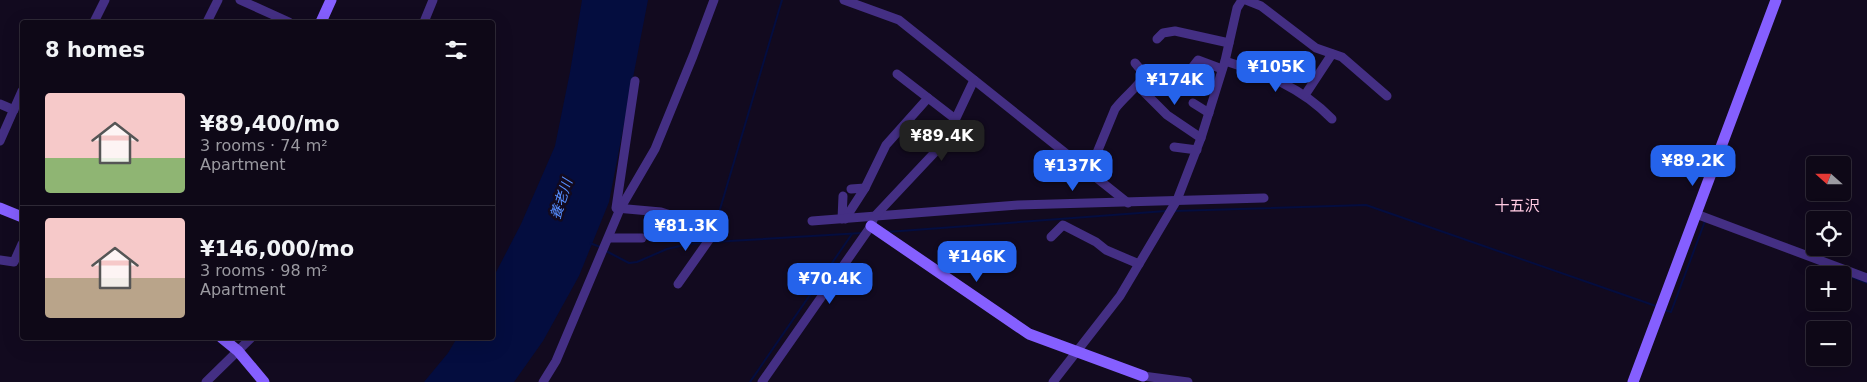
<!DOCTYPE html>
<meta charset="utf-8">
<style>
body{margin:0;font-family:"DejaVu Sans","Noto Sans JP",sans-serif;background:#1c1624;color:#f1f3f6;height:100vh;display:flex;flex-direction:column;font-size:19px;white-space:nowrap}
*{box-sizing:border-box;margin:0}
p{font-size:16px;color:#9b9aa1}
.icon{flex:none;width:28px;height:28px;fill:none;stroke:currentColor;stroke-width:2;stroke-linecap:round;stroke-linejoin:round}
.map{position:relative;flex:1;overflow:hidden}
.panel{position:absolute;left:20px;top:20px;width:475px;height:320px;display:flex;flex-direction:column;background:#0e0817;border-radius:5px;box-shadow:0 5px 20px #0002,0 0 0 1px #2e2936}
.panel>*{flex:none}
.needle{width:32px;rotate:291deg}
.buttons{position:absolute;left:1806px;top:156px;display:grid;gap:10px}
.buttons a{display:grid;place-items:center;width:45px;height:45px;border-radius:5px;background:#0e0817;box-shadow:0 5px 20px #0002,0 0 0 1px #2e2936;font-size:25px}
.price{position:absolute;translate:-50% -42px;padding:0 11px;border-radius:10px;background:#2563eb;color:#fff;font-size:16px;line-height:32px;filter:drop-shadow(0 1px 2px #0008)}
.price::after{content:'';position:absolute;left:50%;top:30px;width:15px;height:11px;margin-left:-8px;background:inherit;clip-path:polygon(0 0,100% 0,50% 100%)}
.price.on{background:#222;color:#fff}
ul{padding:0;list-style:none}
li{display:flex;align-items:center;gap:15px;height:125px;padding:0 25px}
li+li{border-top:1px solid #2e2936}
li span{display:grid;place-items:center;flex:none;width:140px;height:100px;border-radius:5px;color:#555}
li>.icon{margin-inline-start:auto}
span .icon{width:60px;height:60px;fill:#fffc;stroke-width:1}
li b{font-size:21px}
h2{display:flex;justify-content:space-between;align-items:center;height:60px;padding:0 25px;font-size:21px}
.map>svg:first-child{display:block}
.water{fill:#040d3f}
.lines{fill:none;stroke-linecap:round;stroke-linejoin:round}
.stream{stroke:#040d3f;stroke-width:2}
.street{stroke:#442f84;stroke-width:9}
.secondary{stroke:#855fff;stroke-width:11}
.labels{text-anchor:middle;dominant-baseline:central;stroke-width:5;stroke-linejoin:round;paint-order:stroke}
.water-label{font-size:14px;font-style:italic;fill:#568eff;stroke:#120a1f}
.quarter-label{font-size:15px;fill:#ffcae1;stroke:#120a1f}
</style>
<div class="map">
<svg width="1867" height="382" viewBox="0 0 1867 382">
<rect width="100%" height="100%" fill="#120a1f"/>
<polygon class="water" points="582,0 648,0 609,202 579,276 543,341 514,382 424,382 448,353 457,338 492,338 493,278 521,224 555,146 570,72"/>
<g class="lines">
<g class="stream">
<polyline points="1173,211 1366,205 1656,306"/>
<polyline points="715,226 782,0"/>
<polyline points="887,232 1166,211"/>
<polyline points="712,242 862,233"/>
<polyline points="590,243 600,247"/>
<polyline points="606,251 629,263 637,262 667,249 688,244 702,243"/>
<polyline points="1826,267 1867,283"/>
<polyline points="1665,310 1671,312 1705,221"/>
<polyline points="750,382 852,234"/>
</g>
<g class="street">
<polyline points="240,0 289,22"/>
<polyline points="844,0 899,20 1128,203"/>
<polyline points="1246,0 1261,6 1316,48 1342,57 1387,96"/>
<polyline points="94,22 105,0"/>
<polyline points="207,22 218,0"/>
<polyline points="424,22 433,0"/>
<polyline points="1157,39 1163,33 1175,31 1229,43"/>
<path d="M 1225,61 C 1266,74 1301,87 1332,119"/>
<polyline points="1191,69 1198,60 1222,69"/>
<polyline points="897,74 954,118"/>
<polyline points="635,81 616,208 661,212 712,228 709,240 678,284"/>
<polyline points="1138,86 1167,115 1201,138"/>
<polyline points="1305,95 1332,54"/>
<polyline points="1193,103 1209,113"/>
<polyline points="0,104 14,110"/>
<polyline points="952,124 967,135"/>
<polyline points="0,141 22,91"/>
<polyline points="1174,147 1197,150"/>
<path d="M 1089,172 L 1115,109 C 1124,97 1137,88 1145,75 L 1135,63"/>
<polyline points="851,189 865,188"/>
<polyline points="1696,214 1867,278"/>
<polyline points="842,219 843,196"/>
<polyline points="845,219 865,188 886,145 928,98"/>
<polyline points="812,221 1018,205 1264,198"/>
<polyline points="1051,237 1063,225 1096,242 1106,250 1139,264"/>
<polyline points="609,238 642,238"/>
<polyline points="0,260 14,262 22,244"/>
<polyline points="1143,376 1188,382"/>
<polyline points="206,382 251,338"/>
<polyline points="543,382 556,361 620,209 655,149 693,56 714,0"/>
<polyline points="762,382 871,226 874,217 937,150 948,135 974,80"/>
<polyline points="1053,382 1120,296 1177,200 1201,138 1225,61 1237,8 1242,0"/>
</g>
<g class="secondary">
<polyline points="321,22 331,0"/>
<polyline points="0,208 22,217"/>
<polyline points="871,226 1029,334 1143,376"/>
<polyline points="222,338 238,351 264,382"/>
<polyline points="1633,382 1776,0"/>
</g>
</g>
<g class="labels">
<g class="water-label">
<text transform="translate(561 199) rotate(-72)">養老川</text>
</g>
<g class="quarter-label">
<text x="1517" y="206">十五沢</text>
</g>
</g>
</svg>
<div class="buttons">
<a><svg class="needle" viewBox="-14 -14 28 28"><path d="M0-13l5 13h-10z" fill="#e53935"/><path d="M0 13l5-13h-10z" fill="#9b9aa1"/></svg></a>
<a><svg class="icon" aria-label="locate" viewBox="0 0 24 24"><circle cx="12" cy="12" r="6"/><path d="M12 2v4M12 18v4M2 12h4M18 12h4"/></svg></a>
<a>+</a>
<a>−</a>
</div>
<b class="price" style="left:1276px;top:93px">¥105K</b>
<b class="price" style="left:1175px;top:106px">¥174K</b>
<b class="price on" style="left:942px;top:162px">¥89.4K</b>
<b class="price" style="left:1693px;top:187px">¥89.2K</b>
<b class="price" style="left:1073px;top:192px">¥137K</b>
<b class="price" style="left:686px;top:252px">¥81.3K</b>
<b class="price" style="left:977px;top:283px">¥146K</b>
<b class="price" style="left:830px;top:305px">¥70.4K</b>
<section class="panel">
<h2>8 homes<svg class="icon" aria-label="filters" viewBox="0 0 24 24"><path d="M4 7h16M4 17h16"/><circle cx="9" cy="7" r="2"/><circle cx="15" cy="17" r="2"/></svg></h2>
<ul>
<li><span style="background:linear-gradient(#f6c9c9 65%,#8fb573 0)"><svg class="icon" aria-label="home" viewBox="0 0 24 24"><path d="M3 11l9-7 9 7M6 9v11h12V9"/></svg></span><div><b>¥89,400/mo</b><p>3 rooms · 74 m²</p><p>Apartment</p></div></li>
<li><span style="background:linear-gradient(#f6c9c9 60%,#b9a48a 0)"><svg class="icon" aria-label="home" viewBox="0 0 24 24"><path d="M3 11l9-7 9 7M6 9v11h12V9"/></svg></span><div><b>¥146,000/mo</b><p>3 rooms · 98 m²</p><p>Apartment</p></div></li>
</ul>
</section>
</div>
